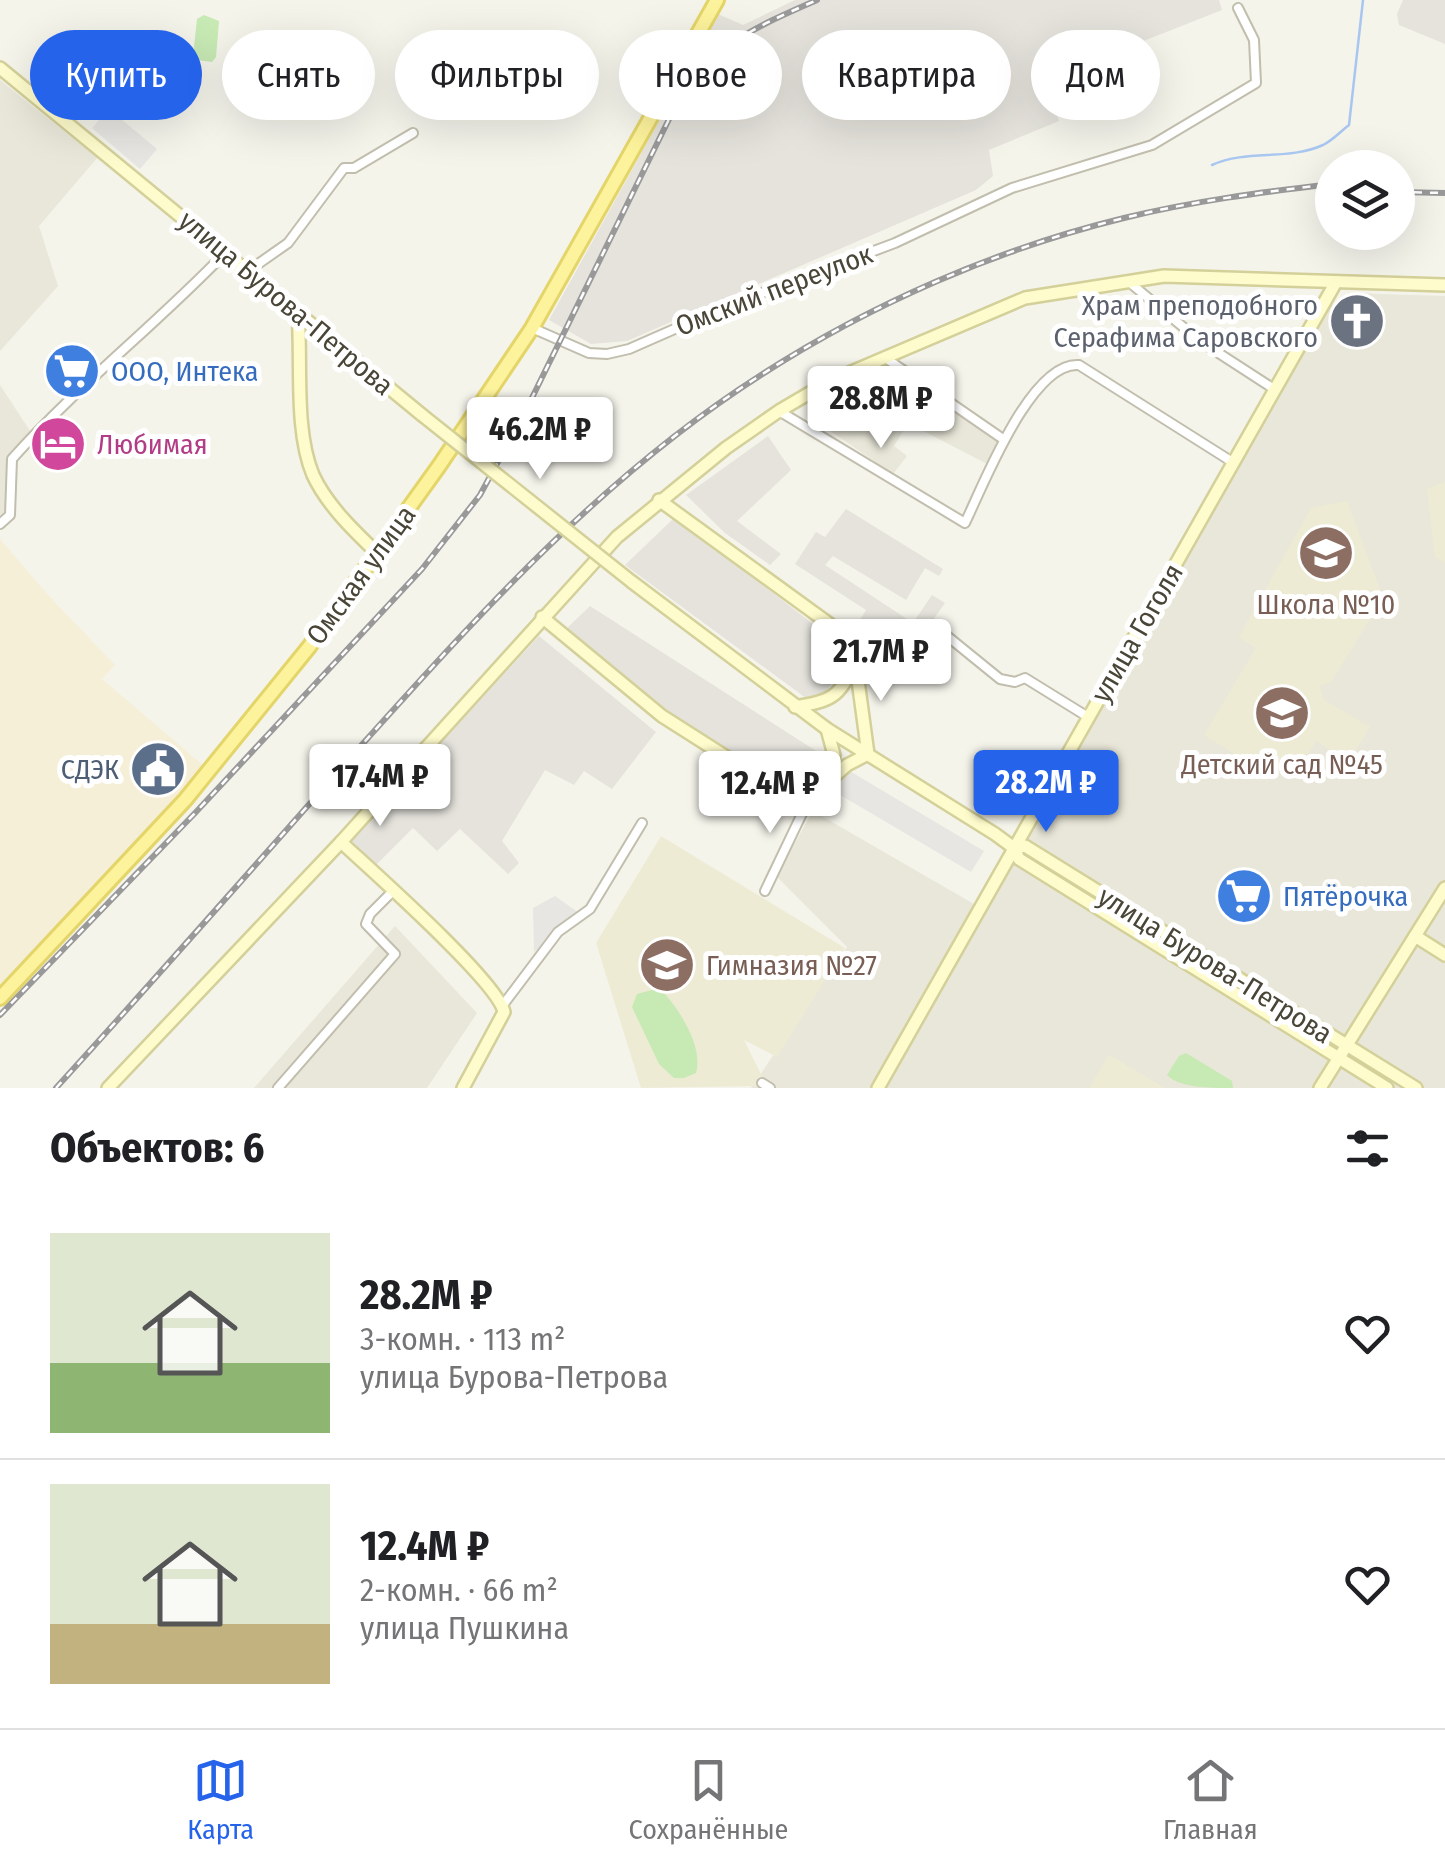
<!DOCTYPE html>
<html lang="ru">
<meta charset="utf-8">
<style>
body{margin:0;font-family:"Fira Sans Condensed",sans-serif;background:#f2f2f2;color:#202124;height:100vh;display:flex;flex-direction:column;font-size:38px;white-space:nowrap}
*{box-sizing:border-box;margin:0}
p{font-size:32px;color:#757577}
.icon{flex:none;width:55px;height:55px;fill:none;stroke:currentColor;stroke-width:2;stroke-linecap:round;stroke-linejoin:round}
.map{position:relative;height:1088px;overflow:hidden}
.sheet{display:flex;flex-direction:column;background:#fff;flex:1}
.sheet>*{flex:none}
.guide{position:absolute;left:30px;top:30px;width:1385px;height:90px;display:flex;gap:20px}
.tools{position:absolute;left:1315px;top:150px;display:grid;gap:20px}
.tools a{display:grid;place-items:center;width:100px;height:100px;border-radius:50%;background:#fff;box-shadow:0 10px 40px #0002;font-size:50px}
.price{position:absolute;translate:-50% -85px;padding:0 22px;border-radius:10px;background:#fff;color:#222;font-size:32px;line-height:65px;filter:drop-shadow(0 2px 5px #0008)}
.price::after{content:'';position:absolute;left:50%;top:60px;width:30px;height:22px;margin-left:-15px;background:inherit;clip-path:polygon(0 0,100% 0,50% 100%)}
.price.active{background:#2563eb;color:#fff}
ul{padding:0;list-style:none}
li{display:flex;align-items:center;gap:30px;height:250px;padding:0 50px}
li+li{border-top:2px solid #e0e0e0}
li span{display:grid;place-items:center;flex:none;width:280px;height:200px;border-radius:0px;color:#555}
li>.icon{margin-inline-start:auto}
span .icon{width:120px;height:120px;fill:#fffc;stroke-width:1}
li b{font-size:42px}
h2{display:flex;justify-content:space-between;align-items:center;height:120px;padding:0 50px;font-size:42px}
.chip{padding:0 35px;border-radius:45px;background:#fff;box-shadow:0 10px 40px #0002;font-size:35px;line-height:90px}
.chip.active{background:#2563eb;color:#fff}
.tabs{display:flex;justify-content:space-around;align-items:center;height:140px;border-top:2px solid #e0e0e0;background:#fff;font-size:28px;color:#757577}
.tabs a{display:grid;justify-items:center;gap:5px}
.tabs .active{color:#2563eb}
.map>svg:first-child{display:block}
.residential{fill:#e9e7d9}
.commercial{fill:#f6efd7}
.industrial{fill:#e5e3dc}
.education{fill:#eeebd5}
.green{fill:#c7e9b4}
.parking{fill:#e7e6e2}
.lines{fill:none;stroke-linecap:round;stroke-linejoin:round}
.stream{stroke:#a8c6f0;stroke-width:2.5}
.street-casing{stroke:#c1bead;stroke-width:12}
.secondary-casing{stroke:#d4d09a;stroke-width:16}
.primary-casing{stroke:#e4d56a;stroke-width:18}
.street{stroke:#fff;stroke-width:8}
.secondary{stroke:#fefbcc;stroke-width:11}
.primary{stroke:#fdf39c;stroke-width:12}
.rail-casing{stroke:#999;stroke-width:6}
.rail{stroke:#fff;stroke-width:2.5;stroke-dasharray:8;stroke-linecap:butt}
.secondary-bridge-casing{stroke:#d4d09a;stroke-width:16;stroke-linecap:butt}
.secondary-bridge{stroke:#fefbcc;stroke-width:11}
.labels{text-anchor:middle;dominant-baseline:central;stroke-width:10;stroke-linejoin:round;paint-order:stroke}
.street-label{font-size:28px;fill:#494638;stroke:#fff}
.worship-label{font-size:28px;fill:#5b616d;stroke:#fff;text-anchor:end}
.shop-label{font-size:28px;fill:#366cbe;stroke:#fff;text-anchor:start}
.hotel-label{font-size:28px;fill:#b23c85;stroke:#fff;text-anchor:start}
.education-label{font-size:28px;fill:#785e54;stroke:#fff}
.service-label{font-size:28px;fill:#4e5e75;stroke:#fff;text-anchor:end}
</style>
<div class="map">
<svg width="1445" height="1088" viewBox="0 0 1445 1088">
<rect width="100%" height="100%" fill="#f5f4eb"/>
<g class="residential">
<polygon points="0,80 97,158 39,226 58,286 0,351"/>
<polygon points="1349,293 1445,296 1445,1088 751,1088 847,947 776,876 813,811 986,911 1330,307"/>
<polygon points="886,371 1003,443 991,466 908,423 894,446 907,456 893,474 807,415 843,392"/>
<polygon points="0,385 32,434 6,460 6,512 0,518"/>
<polygon points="395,926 477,1013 427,1088 254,1088"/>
</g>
<polygon class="commercial" points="0,539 48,595 115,665 102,679 204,766 181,802 0,989"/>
<g class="industrial">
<polygon points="795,0 1219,0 1222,10 1045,80 1059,121 989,150 993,176 976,190 627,341 591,344 549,320 718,14 743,25"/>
<polygon points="1403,0 1445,0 1445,44 1399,25 1397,14"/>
<polygon points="768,436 791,470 737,521 781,554 770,565 725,533 686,495"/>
<polygon points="846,509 943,569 939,576 925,568 906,600 833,556 825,565 913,623 932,595 945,603 925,631 938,640 907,681 882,668 853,631 866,610 795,564 816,532 825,537"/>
<polygon points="675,517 844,648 843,669 823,695 806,698 625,565"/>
<polygon points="590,606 827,758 816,788 798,797 666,714 564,631"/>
<polygon points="539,636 656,732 612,789 584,771 574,785 545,770 502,841 519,863 508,874 460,829 437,851 413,828 376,865 351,841"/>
</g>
<g class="education">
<polygon points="1445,482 1445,563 1435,557 1427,489"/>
<polygon points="1347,501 1383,598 1331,682 1319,686 1324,700 1370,727 1349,761 1316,741 1303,762 1287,753 1273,777 1204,735 1256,648 1239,637 1311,508"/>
<polygon points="661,836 845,948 777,1057 744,1040 762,1076 757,1086 641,1088 596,943"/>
<polygon points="1109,1055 1165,1088 1089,1088"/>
</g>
<g class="green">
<polygon points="204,15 219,21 216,57 212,62 197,60 193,56 197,19"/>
<polygon points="1317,528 1344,543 1335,559 1308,543"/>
<path d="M 659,988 C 678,1006 704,1047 696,1073 L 684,1078 L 674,1078 L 659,1064 L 632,1007 L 637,994 Z"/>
<path d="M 1186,1053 L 1232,1081 L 1233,1088 C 1211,1088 1179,1088 1167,1075 L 1179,1056 Z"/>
</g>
<g class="parking">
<polygon points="109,109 157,149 140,169 92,128"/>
<polygon points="848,770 984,851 971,872 835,792"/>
<polygon points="555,896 579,913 534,952 533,908"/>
</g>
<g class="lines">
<path class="stream" d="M 1212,165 C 1247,149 1288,161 1323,145 C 1333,140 1341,131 1349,125 L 1363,0"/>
<g class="street-casing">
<g id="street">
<polyline points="248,271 288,243 344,168 354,168 413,133"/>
<polyline points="1129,282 1200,341 1274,389"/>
<polyline points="532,328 589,353 607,354 629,349 727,306 895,243 1012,188 1152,145 1256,83 1254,40 1238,8"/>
<polyline points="884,357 1003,439"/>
<path d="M 779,411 L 965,523 C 983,486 1031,361 1079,365 L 1234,463"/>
<path d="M 0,524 L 10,515 L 12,459 C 78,385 157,324 226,252"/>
<polyline points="936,627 1000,679 1015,682 1025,678 1088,717"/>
<polyline points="765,891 809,799"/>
<polyline points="503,1005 558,932 590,909 642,823"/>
<polyline points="762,1083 770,1088"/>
<polyline points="278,1088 395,954 366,924 370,914 394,890"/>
</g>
</g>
<g class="secondary-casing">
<g id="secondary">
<polyline points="0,68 422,415"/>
<path d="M 298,313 C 302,362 294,430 313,475 C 327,505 353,530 377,553"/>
<polyline points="659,500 839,631 854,651 868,754"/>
<polyline points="632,582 827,729 995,834 1014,848 1019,859 1387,1088"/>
<polyline points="542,617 662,716 794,800 809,799 847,765 868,754"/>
<path d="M 795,707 C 829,701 841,698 853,664"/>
<polyline points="827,729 834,755 829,778"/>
<path d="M 341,842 C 370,869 498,982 504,1012 L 463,1088"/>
<polyline points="1014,848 1025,846 1416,1088"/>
<polyline points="1415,936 1445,955"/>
<polyline points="108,1088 341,842 617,537 726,448 779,411 830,381 1025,298 1164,276 1445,285"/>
<polyline points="878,1088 1336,282"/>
<polyline points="1320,1088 1445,888"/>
</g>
</g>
<g class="primary-casing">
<polyline id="primary" points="0,998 185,800 309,647 439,466 532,328 717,0"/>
</g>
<use href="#street" class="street"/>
<use href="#secondary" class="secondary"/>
<use href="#primary" class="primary"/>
<g class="rail-casing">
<g id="rail">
<polyline points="1398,192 1445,193"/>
<path d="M 0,1015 L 196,812 L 422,569 L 480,495 L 526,410 L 674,109 C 716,43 749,30 817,0"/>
<path d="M 56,1088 C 158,976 258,862 358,749 C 482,611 604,475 761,375 C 871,304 997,249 1124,218 C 1193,201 1263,192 1332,184"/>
</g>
</g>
<use href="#rail" class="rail"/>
<g class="secondary-bridge-casing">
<polyline id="secondary-bridge" points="422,415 632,582"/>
</g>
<use href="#secondary-bridge" class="secondary-bridge"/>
</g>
<defs>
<g id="church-disc" transform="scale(2.875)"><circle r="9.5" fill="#6b7280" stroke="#fff"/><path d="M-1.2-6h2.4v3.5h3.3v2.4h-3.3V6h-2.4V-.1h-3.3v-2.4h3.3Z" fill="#fff"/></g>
<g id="supermarket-disc" transform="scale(2.875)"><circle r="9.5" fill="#3f7fe0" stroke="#fff"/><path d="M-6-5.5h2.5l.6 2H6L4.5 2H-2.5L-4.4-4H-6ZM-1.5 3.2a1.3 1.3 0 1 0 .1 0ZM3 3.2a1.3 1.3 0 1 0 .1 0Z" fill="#fff"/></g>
<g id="hotel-disc" transform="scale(2.875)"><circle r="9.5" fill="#d1479c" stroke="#fff"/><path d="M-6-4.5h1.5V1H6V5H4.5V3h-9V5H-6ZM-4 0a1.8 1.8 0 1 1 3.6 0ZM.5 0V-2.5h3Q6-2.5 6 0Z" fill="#fff"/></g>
<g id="school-disc" transform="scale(2.875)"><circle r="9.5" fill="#8d6e63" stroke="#fff"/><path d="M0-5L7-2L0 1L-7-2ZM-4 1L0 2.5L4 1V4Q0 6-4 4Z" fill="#fff"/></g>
<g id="civic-disc" transform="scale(2.875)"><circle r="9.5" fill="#5c6f8a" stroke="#fff"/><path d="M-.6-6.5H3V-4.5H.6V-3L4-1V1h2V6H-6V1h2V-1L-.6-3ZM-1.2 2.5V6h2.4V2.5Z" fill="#fff"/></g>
</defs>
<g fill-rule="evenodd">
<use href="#church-disc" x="1357" y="321"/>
<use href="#supermarket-disc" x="72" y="371"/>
<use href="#hotel-disc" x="58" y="444"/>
<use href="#school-disc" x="1326" y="553"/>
<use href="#school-disc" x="1282" y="713"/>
<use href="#civic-disc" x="158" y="769"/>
<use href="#supermarket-disc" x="1244" y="896"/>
<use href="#school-disc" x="667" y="965"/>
</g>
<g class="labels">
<g class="street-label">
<text transform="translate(774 290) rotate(-21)">Омский переулок</text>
<text transform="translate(286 303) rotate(40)">улица Бурова-Петрова</text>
<text transform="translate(361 575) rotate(-54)">Омская улица</text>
<text transform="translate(1137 633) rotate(-60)">улица Гоголя</text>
<text transform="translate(1215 965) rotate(32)">улица Бурова-Петрова</text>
</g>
<g class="worship-label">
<text x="1318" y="305">Храм преподобного<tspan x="1318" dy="32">Серафима Саровского</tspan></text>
</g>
<g class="shop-label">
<text x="111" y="371">ООО, Интека</text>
<text x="1283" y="896">Пятёрочка</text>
</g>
<g class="hotel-label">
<text x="97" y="444">Любимая</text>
</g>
<g class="education-label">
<text x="1326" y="604">Школа №10</text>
<text x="1282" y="764">Детский сад №45</text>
<text x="706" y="965" text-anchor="start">Гимназия №27</text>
</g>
<g class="service-label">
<text x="119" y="769">СДЭК</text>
</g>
</g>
</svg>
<div class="tools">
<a><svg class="icon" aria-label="layers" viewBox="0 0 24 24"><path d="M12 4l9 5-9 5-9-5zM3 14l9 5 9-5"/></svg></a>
</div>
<b class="price" style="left:881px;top:451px">28.8M ₽</b>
<b class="price" style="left:540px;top:482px">46.2M ₽</b>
<b class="price" style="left:881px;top:704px">21.7M ₽</b>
<b class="price" style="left:380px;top:829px">17.4M ₽</b>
<b class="price active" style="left:1046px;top:835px">28.2M ₽</b>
<b class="price" style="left:770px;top:836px">12.4M ₽</b>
<div class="guide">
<a class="chip active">Купить</a>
<a class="chip">Снять</a>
<a class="chip">Фильтры</a>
<a class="chip">Новое</a>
<a class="chip">Квартира</a>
<a class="chip">Дом</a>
</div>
</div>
<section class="sheet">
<h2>Объектов: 6<svg class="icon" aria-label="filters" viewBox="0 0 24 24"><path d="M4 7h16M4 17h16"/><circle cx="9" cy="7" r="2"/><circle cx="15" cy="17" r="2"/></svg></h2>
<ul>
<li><span style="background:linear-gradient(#dfe7d0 65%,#8fb573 0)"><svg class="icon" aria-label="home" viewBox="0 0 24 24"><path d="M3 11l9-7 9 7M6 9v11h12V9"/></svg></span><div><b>28.2M ₽</b><p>3-комн. · 113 m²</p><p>улица Бурова-Петрова</p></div><svg class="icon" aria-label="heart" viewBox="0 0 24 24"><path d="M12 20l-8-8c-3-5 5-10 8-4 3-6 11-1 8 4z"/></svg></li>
<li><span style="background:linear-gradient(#dfe7d0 70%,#c2b280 0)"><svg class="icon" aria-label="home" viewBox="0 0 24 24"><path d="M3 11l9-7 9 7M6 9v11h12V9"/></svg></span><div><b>12.4M ₽</b><p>2-комн. · 66 m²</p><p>улица Пушкина</p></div><svg class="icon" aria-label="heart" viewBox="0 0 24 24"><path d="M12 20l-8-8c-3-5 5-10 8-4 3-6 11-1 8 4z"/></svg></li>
</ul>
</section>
<nav class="tabs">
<a class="active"><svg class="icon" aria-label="map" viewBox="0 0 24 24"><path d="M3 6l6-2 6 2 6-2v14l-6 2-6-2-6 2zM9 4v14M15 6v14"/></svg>Карта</a>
<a><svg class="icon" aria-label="saved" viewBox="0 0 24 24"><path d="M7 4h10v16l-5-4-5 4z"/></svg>Сохранённые</a>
<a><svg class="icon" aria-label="home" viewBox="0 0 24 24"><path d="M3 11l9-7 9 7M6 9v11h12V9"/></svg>Главная</a>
</nav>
